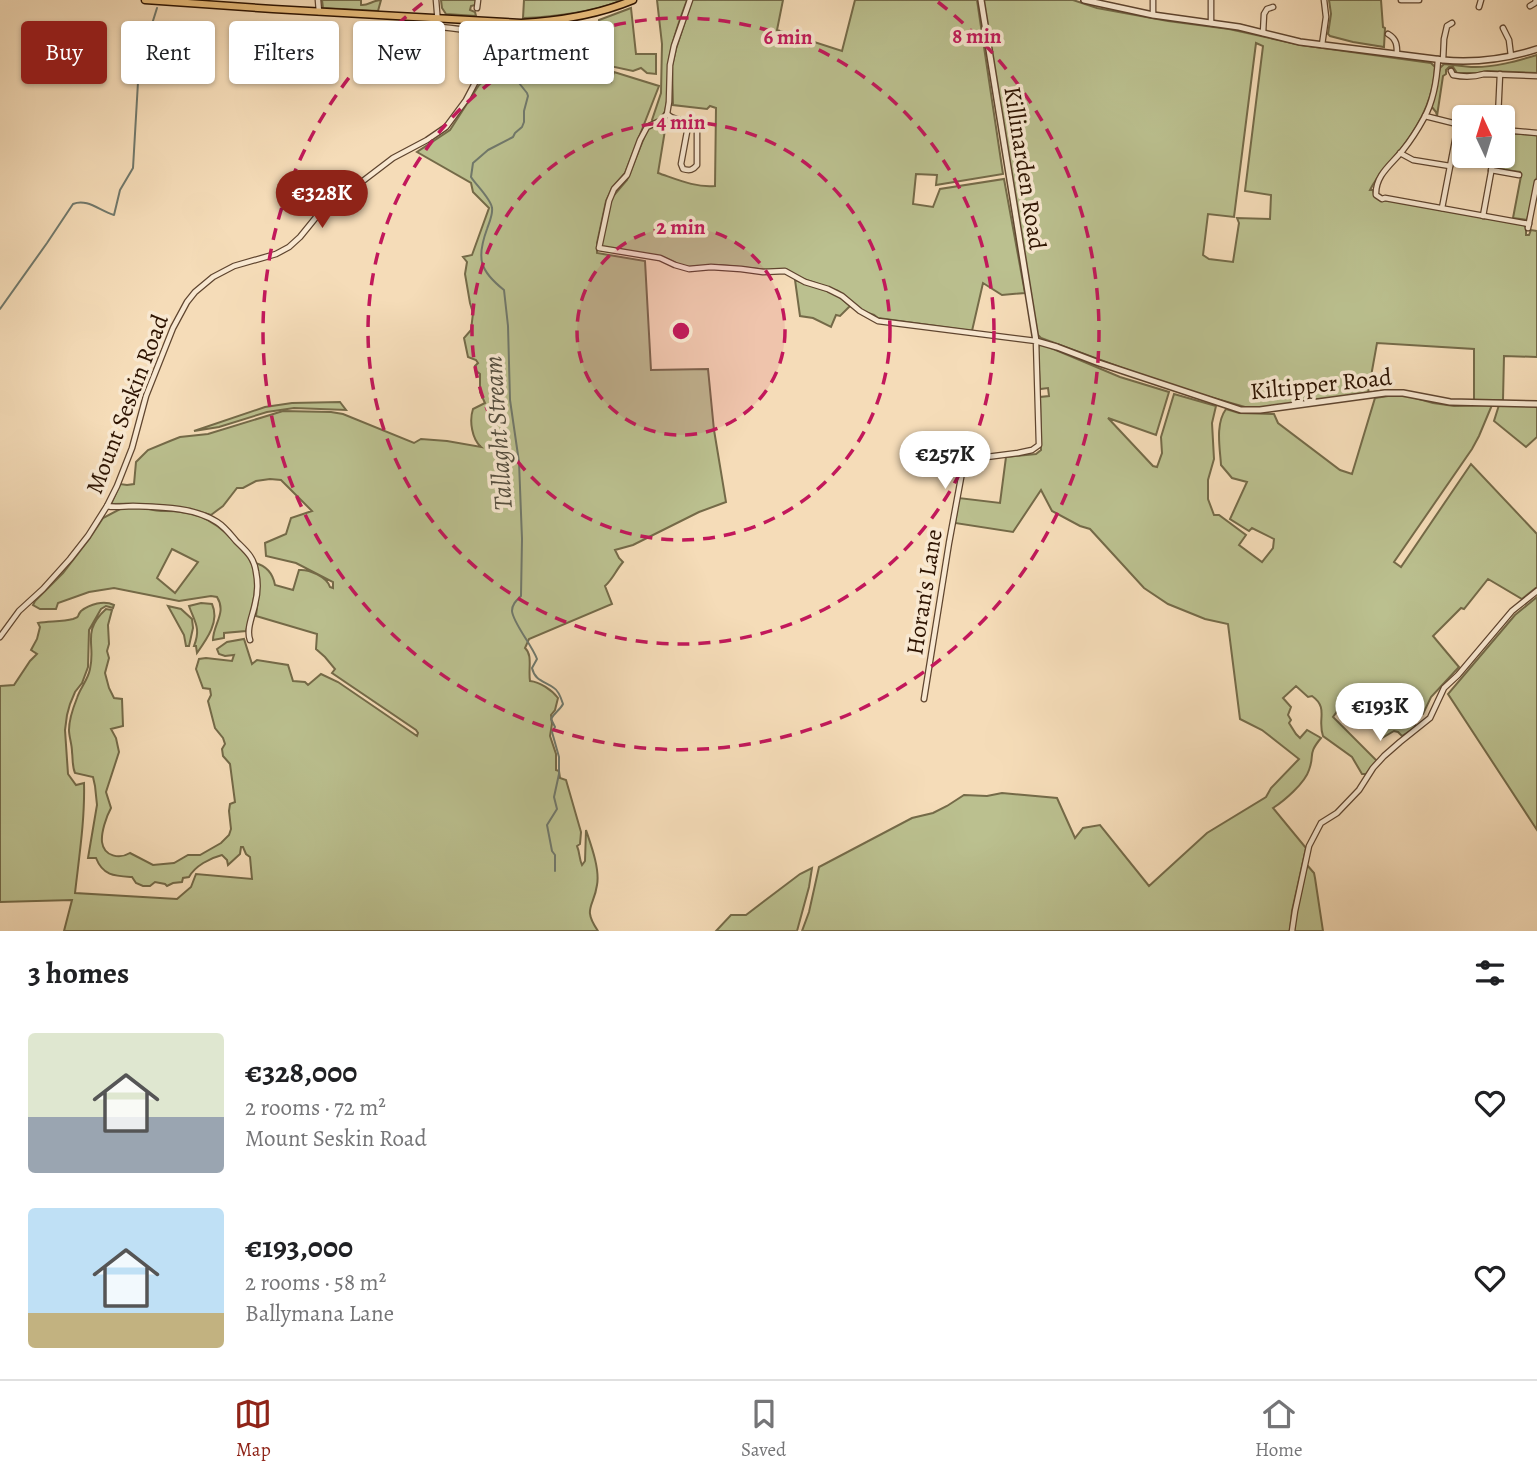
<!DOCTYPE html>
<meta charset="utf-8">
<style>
body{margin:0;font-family:Alegreya,serif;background:#f6f6f6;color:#202124;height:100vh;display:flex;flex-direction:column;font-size:26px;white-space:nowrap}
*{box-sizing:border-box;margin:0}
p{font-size:23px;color:#757577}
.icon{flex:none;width:38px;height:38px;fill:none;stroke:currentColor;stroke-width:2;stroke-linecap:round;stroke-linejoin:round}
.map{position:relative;height:931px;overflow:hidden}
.details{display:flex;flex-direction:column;background:#fff;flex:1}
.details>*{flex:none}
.banner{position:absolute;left:21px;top:21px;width:700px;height:63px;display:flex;gap:14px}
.needle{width:46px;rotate:356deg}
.tools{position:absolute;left:1452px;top:105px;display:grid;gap:14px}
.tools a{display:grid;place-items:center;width:63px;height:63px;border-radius:7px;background:#fff;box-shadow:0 2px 5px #0004;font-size:35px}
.price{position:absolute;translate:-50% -60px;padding:0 16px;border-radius:24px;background:#fff;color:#222;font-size:23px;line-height:46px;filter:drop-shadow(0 2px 4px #0008)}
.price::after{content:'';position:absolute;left:50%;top:42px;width:21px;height:16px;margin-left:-10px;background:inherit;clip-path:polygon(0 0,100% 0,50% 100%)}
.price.active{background:#8f2418;color:#fff}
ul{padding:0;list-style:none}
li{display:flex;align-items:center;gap:21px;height:175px;padding:0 28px}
li span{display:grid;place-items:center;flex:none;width:196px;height:140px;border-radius:7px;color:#555}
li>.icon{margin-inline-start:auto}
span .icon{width:84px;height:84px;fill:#fffc;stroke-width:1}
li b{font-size:30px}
h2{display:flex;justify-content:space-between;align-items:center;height:84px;padding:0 28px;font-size:30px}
.pill{padding:0 24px;border-radius:7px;background:#fff;box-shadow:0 2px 5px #0004;font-size:24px;line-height:63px}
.pill.active{background:#8f2418;color:#fff}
.dock{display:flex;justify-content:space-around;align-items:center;height:98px;border-top:2px solid #e0e0e0;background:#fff;font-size:19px;color:#757577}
.dock a{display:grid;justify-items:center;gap:4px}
.dock .active{color:#8f2418}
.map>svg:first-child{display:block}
.green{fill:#bbc08f;stroke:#746a48;stroke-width:2;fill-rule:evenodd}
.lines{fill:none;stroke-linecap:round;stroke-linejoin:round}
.stream{stroke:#70786b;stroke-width:2}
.minor-casing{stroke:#5f452f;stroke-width:7}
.tertiary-casing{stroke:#5f452f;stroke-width:8}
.primary-casing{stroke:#2d1301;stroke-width:9}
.minor{stroke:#f8e8d1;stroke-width:4.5}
.tertiary{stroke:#f8e8d1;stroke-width:5}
.primary{stroke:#eabe7c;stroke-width:6}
.ring{fill:none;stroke:#c2185b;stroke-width:3.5;stroke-dasharray:12 9}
.labels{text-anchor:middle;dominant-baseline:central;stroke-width:7;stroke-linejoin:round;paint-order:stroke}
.street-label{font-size:24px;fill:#2d1301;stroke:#f8e8d1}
.water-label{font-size:26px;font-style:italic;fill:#544e3f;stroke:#f8e8d1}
.centre{fill:#c2185b;stroke:#f8e8d1;stroke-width:3.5}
.ring-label{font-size:21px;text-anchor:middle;font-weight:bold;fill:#c2185b;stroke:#f8e8d1;stroke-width:7;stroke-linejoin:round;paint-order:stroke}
</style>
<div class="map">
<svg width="1537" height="931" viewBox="0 0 1537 931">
<rect width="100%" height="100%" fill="#f5dcb8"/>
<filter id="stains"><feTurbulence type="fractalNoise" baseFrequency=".00286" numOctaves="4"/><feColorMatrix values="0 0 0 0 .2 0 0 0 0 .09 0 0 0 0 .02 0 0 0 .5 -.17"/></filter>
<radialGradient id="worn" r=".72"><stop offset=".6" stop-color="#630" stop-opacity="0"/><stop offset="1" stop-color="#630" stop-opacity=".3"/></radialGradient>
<g class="green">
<path d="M 322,0 L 361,0 L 361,5 C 368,6 373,0 381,0 L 378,11 L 323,8 Z"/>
<polygon points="441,0 476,0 475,5 471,6 470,10 475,12 476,16 446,14 442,8"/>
<path d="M 524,0 L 623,0 C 591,12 557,17 523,18 Z"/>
<path d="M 657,0 L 687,0 C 680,19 672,39 669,60 C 667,76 670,94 665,111 C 663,117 659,119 654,122 L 652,120 L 661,93 L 662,44 Z"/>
<path d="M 692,0 L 783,0 L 777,30 L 842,51 L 855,0 L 977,0 L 1003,174 L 936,185 L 937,175 L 916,174 L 913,204 L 933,207 L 940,189 L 1004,179 L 1025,293 L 1002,295 L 983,283 L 972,331 L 878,318 L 874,315 L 862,311 L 838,291 L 801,278 L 786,269 L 769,270 L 720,265 L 690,267 L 682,266 L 663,257 L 598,246 L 609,201 L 627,180 L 648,128 L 656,126 L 667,118 L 658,173 C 676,179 696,188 715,186 L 716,108 L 710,106 L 707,109 L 673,105 L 672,66 L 676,49 Z"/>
<path d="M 983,0 L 1073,0 L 1097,8 L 1168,21 L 1229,29 L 1301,45 L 1431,63 L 1435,67 C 1434,96 1420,124 1403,146 C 1391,161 1378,174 1370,190 L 1373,190 L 1374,195 L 1379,200 L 1391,201 L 1524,225 L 1526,228 L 1526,235 L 1529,235 L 1531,230 L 1537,231 L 1537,357 L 1504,356 L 1503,400 L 1474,402 L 1474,349 L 1377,343 L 1368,393 L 1329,399 L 1309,400 L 1266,408 L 1245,407 L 1171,386 L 1041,338 L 1037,334 ZM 1256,43 L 1263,46 L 1245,191 L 1271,195 L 1270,219 L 1237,218 L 1239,223 L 1233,262 L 1209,259 L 1203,255 L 1208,214 L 1234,217 Z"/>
<polygon points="1329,0 1381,0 1383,27 1385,28 1384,47 1353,42 1330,36 1328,34 1331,14"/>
<polygon points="631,8 636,54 656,54 656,74 647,73 641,68 633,71 596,63 599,20"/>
<path d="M 560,26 C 554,41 535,48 520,41 L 529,28 Z"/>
<path d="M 517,46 L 611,82 L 614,72 L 659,86 L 625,173 L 612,188 L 606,201 L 597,243 L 597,253 L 645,261 L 651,370 L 708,369 L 714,430 L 726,502 L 699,512 L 633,545 L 615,550 L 619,558 L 623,562 C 616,570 613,579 605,586 L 612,604 L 529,639 L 525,648 C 533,655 528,669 530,681 C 540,682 552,690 558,698 L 555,710 L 551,715 L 552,724 L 550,736 L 556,754 L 556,770 L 559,771 L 560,778 L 566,780 L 581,832 L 580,844 L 577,846 C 580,853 579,859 582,865 L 585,861 L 586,830 C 591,845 600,869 597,885 C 594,907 582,908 598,931 L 64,931 L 72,900 L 0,902 L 0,686 L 14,685 L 30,661 L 37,654 L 31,650 L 37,639 L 40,627 L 38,623 C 49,621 62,622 73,619 C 81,616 76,617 81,611 C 90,604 104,600 114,605 L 113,608 L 106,606 L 101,609 L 89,630 L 88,667 L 82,683 L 75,692 L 70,704 L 67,715 L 65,730 L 68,774 L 76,785 L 84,783 C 85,820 79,857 75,893 L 177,899 L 191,887 L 196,874 L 252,879 L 250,857 L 246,854 L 243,847 L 241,847 L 240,854 L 228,865 L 227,860 L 222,855 C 210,858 195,866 189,877 L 183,878 L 182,882 L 173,883 L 167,886 L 165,884 L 155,882 L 150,886 L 143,886 L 136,883 L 132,877 C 115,876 103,876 96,858 L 88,858 L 97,805 L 95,786 L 93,777 L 75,773 C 72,766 73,759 72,752 C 72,744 69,737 69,730 C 69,720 73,708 77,698 C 80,688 88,680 90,669 C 96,644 81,632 106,609 L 112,610 L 108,625 L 109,644 L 107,651 L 109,658 L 105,673 L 109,688 L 114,698 L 122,699 L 123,726 L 111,729 L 116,738 L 119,752 L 106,792 L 111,808 C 106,817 101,833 102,842 C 104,857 120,859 130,853 L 153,865 L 174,863 L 188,855 L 200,855 L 221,843 L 229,835 L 231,829 L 229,811 L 230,804 L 235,802 L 230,764 L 223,756 L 222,749 L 225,744 L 223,738 L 215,728 L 208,701 L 211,695 L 210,689 L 203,688 L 196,669 L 199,659 L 206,658 L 232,661 L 234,655 L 225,656 L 219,654 L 217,649 L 227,642 L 244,639 L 252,664 L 257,660 L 288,665 L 293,681 L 305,682 L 308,685 L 321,674 L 338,682 L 417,736 L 418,733 L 416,730 L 332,673 L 335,669 L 325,657 L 316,649 L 317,634 L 256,616 L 259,591 L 255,563 C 267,566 273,574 275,585 L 293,590 L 299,570 C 309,569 327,577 330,587 L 333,588 L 333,582 L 296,563 L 266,556 L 265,543 L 286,534 L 291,518 L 312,511 L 281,480 L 270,479 L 256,481 L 243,488 L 237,488 L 223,506 L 211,515 C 179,505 144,503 111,504 L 120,484 L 127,485 L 134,484 L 136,462 L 148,450 L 170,441 L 180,437 L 208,434 L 283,411 L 331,412 L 343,414 L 414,443 L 421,439 L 447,441 L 481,447 C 472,439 469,421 473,409 L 485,403 L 480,392 L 480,374 L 475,370 L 475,366 L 478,363 L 476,360 L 468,357 L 464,338 L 471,330 L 473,313 L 470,303 L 465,274 L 467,262 L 463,257 L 472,255 L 489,208 L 473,192 L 471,183 L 417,152 L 450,130 L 479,85 L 508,63 Z"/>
<path d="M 1537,55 L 1537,73 L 1487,71 L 1478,73 L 1457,73 L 1453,67 L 1449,67 L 1446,70 L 1446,74 L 1443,76 L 1437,116 L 1436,112 L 1431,106 L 1440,68 L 1444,64 C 1453,65 1462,66 1471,67 C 1493,68 1517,61 1537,55 Z"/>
<polygon points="1503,133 1537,135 1537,177 1527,220 1513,218 1521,176 1520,172 1498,169 1496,167 1497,156 1503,156"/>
<polygon points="795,280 836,294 850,306 840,316 836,315 831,327 813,318 800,316"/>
<path d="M 1039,345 L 1044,345 L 1120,377 L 1169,392 L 1156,435 L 1108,418 L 1153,466 L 1157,467 L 1162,453 L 1161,437 L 1174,394 L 1216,406 L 1212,423 L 1214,459 L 1208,480 L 1208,499 L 1214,515 L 1219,515 L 1246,535 L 1239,545 L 1262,562 L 1273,548 L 1274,539 L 1252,528 L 1249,531 L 1230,519 L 1247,482 L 1232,478 L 1221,465 C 1220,448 1215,424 1226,409 L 1239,413 L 1274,414 L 1278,423 L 1340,470 L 1352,474 L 1375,398 L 1401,394 L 1433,403 L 1454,406 L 1492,405 L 1479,436 L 1472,449 L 1394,562 L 1401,567 L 1471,464 L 1537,534 L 1537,587 L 1522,599 L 1488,579 L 1464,609 L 1461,608 L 1433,636 L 1459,667 L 1431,697 L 1423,714 L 1415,710 L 1413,711 L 1398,706 L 1405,726 L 1415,725 L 1416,727 L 1402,736 L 1398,732 L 1394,731 L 1382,738 L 1350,694 L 1333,717 L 1377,761 L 1366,774 L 1362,774 L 1352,757 L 1323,736 C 1317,719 1329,708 1312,696 L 1308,697 L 1296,686 L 1283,698 L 1291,707 L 1288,715 L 1291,720 L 1289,723 L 1296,734 L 1300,738 L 1307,730 L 1321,738 C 1307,755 1315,754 1309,770 C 1305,783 1284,801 1273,808 L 1306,848 L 1292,911 L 1290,931 L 802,931 L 809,912 L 819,867 L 912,818 L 933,813 L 947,806 L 964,795 L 987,796 L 1002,793 L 1057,798 L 1075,838 L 1083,828 L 1100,825 L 1149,886 L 1207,833 L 1266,797 L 1271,788 L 1299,759 L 1262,730 L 1240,719 L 1228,624 L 1205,619 L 1168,604 L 1144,588 L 1090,529 L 1080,526 L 1052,511 L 1041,490 L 1013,532 L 955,523 L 959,498 L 1000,503 L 1006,457 L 1036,454 L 1041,450 L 1040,397 L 1049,396 L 1048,388 L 1040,389 L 1038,350 Z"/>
<polygon points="340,402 346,410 294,408 267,412 219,427 194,431 265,407 292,403"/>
<polygon points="1499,405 1537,406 1537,437 1526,447 1494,421"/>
<path d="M 122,508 C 130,508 137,508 144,508 C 150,509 155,511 161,511 C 192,510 211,517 233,540 C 238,545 245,550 249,556 C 262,575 252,611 246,631 L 224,633 L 224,638 L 213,640 C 213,624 227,613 217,597 L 211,596 L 179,601 L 114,588 L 89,592 L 58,603 L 56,609 L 40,609 L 33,605 L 35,601 L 63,573 L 90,538 L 103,518 ZM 172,549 L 198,562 L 175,593 L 157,578 Z"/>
<polygon points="1537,597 1537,830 1448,694 1515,615"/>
<path d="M 201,603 L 212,604 C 220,621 207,639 197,653 L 196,646 L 194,646 C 201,628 195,623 189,606 Z"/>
<polygon points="168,606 181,609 192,619 193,628 189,646 186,646 184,635"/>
<polygon points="1307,865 1314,873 1315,878 1323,931 1294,931 1295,920"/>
<polygon points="812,868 809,887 797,931 716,931 731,915 746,915 800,874"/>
</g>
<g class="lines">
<g class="stream">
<path d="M 528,28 L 520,38 L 516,49 L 500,67 L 502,75 L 515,78 L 527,93 L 528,96 L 524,111 L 524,122 L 522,127 L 515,133 L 513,137 L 488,150 L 473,163 L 471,177 C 476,185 491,199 492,208 C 493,215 489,223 487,229 C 476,259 480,271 504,290 L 508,326 L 510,400 L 519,462 L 522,539 L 521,596 C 517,600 512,604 512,611 C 513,623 532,645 537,659 L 532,668 C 535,681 544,681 554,688 C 559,691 561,698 563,704 C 560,710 554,713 551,719 L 555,727 L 552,732 L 559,757 L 559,774 L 554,797 L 557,809 L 547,825 L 552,851 L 555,855 L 555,871"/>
<path d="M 0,309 L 47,243 L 73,204 C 87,198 100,211 114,215 L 120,190 L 133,168 L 138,82 L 142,56 L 157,8"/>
</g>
<g class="minor-casing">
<g id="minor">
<polyline points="318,0 319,12"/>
<path d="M 436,0 L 438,24 L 442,27 C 460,29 492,35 508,25 L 508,22"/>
<polyline points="690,0 674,46 670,65 669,102 667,114 660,121 647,127 640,140 627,175 614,189 609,201 599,248 660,258 675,265 689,269 711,267 741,269 763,272 785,271 805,282 828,289 842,296 860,311 878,321 1036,341 1039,445 1032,450 1018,453 971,459 963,467 949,543 924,699"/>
<polyline points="1153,0 1153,15"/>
<polyline points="1211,0 1211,23"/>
<polyline points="1401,0 1419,0"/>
<polyline points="1530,6 1535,3 1536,0"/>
<polyline points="1479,7 1481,0"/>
<polyline points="477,8 478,0"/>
<polyline points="1503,28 1509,40 1511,56"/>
<polyline points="1263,33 1264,14 1267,9 1273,7"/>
<path d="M 1388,34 C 1397,39 1397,46 1397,54"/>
<polyline points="1322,45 1326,17 1324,0"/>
<path d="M 1438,59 C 1437,79 1434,100 1424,118 C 1418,129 1411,140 1403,150 C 1392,164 1375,175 1376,195 L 1382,199 L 1385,198 L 1529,224"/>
<polyline points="1443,60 1444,39 1447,26 1452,23"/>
<path d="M 1451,71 L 1453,75 C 1463,77 1474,77 1484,74 L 1537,76"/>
<path d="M 667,114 C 674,121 686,120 695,121 L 697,124 L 697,165 C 693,170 690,171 683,169 L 681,164 L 689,121"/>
<polyline points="1425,116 1465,126"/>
<polyline points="1498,117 1500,74"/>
<polyline points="1503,130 1537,133"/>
<polyline points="1400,153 1413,160 1450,166"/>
<polyline points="1491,170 1519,175"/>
<polyline points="1442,208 1458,125"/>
<polyline points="1483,216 1494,156"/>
<polyline points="1528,228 1537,182"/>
<path d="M 107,506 C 115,508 124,506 133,506 C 160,507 194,507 217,522 C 225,527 230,534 236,541 C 246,551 254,557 256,572 C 258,582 258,593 255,604 C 253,615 246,629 250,640"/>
<polyline points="0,637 19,611 43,589 70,559 88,536 107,506 117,486 132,448 146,396 173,328 187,302 195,292 213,277 234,266 276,254 289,247 300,237 326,205 355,187 393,158 427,140 446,127 466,100 476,81 510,51 519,31 521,23"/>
<polyline points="1292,931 1295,911 1309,846 1321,823 1337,813 1359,790 1373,768 1384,756 1400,742 1430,718 1444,688 1458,675 1512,611 1537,591"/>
</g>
</g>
<g class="tertiary-casing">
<g id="tertiary">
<polyline points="981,0 1036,341 1057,347 1099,363 1241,410 1260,410 1385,393 1403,393 1450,402 1537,404"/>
<path d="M 1084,0 L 1153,15 L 1239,27 L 1300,42 L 1443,60 C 1476,63 1506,59 1537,49"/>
</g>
</g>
<g class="primary-casing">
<path id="primary" d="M 145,0 L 273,9 L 521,23 C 559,21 597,15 633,0"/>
</g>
<use href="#minor" class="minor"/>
<use href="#tertiary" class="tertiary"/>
<use href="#primary" class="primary"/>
</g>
<circle cx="681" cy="331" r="104" fill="#c2185b" fill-opacity=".12"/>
<g class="ring">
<circle cx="681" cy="331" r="104"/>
<circle cx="681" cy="331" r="209"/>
<circle cx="681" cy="331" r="313"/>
<path d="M938 2A418 418 0 1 1 424 2"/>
</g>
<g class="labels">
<g class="street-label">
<text transform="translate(1025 168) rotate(81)">Killinarden Road</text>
<text transform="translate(1321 384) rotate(-6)">Kiltipper Road</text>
<text transform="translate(127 404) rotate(-69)">Mount Seskin Road</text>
<text transform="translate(924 592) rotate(-81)">Horan's Lane</text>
</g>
<g class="water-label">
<text transform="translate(498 433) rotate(-94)">Tallaght Stream</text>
</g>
</g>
<circle cx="681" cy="331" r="10" class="centre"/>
<g class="ring-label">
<text x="977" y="43">8 min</text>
<text x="788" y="44">6 min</text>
<text x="681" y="129">4 min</text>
<text x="681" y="234">2 min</text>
</g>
<rect width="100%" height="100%" filter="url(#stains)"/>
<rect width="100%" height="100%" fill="url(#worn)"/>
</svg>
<div class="tools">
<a><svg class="needle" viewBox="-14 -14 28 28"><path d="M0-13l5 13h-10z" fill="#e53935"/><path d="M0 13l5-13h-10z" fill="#757577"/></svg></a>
</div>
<b class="price active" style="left:322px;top:230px">€328K</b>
<b class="price" style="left:945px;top:491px">€257K</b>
<b class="price" style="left:1380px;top:743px">€193K</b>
<div class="banner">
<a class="pill active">Buy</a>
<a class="pill">Rent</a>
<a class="pill">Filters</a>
<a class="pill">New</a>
<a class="pill">Apartment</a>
</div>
</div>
<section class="details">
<h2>3 homes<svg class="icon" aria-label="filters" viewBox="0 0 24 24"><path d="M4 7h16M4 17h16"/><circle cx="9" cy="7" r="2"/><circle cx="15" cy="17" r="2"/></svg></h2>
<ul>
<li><span style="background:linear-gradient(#dfe7d0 60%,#9aa5b1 0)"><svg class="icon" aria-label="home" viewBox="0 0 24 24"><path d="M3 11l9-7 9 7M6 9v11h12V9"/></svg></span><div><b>€328,000</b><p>2 rooms · 72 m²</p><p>Mount Seskin Road</p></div><svg class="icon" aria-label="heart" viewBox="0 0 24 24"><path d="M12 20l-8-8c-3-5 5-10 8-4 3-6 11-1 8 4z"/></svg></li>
<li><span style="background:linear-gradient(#bfe0f5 75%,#c2b280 0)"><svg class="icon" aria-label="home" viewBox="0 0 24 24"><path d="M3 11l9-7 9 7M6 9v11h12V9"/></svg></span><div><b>€193,000</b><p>2 rooms · 58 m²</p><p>Ballymana Lane</p></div><svg class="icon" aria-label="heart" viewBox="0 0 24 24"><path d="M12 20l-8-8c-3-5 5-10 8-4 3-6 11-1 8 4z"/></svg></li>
</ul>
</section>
<nav class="dock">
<a class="active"><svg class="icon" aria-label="map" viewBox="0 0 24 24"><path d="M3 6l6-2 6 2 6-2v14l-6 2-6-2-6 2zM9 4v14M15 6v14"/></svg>Map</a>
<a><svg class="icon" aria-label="saved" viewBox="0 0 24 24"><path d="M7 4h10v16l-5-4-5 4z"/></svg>Saved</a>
<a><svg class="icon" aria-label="home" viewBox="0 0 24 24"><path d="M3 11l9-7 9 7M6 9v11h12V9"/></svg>Home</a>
</nav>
